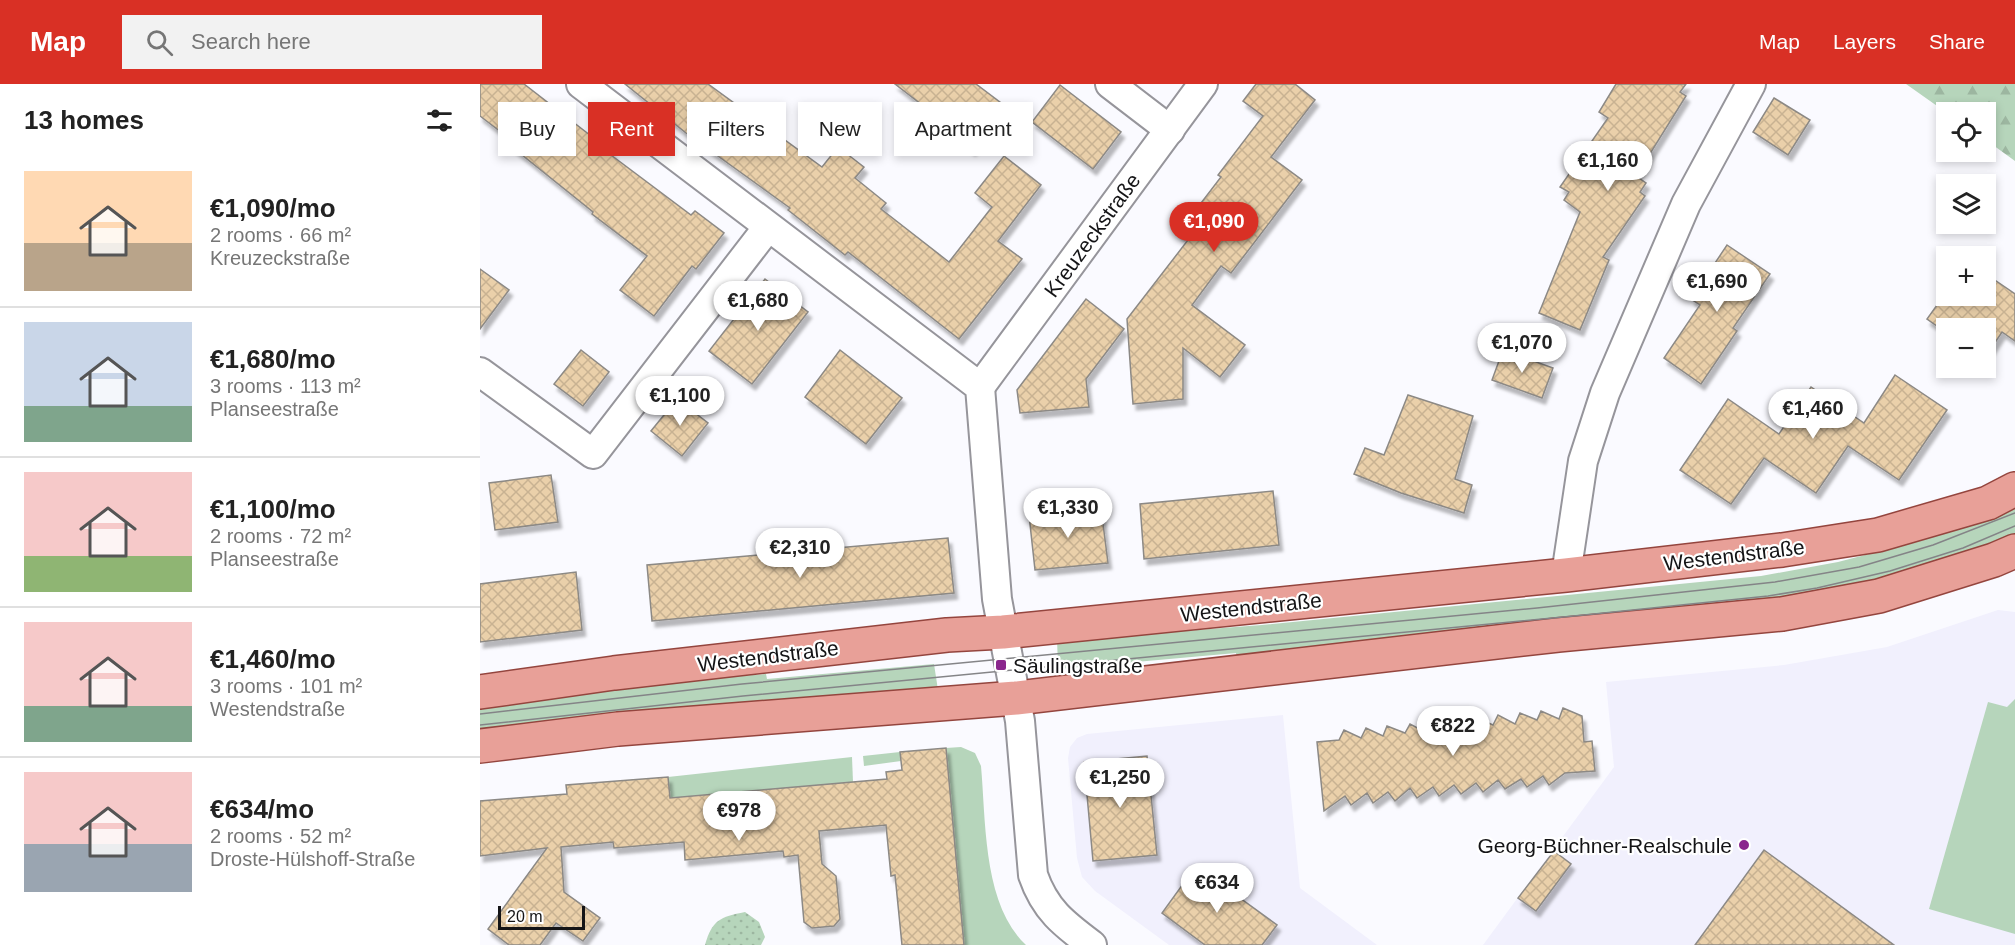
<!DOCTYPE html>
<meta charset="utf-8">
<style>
body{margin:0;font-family:Helvetica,sans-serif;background:#f2f2f2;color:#222;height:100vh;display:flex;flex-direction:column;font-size:22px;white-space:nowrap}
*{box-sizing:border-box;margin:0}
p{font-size:20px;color:#767676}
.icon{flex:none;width:33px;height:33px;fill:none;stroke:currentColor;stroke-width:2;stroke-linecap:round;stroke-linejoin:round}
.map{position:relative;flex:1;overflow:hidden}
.details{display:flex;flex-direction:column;background:#fff;width:480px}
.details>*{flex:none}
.banner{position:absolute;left:18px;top:18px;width:570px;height:54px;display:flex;gap:12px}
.tools{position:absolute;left:1456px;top:18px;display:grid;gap:12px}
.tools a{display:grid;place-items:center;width:60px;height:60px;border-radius:0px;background:#fff;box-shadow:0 3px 9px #0003;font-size:30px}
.scale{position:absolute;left:18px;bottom:15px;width:87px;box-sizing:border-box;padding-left:6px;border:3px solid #141416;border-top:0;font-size:16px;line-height:21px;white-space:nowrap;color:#141416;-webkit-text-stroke:4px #fff;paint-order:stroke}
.price{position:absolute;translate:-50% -51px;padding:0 14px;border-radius:21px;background:#fff;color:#222;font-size:20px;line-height:39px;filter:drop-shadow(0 2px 3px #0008)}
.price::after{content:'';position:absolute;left:50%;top:36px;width:18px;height:14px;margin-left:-9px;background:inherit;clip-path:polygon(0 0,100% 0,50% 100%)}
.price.active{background:#d93025;color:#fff}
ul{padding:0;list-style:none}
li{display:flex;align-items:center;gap:18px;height:150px;padding:0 24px}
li+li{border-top:2px solid #e0e0e0}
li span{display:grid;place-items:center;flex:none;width:168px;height:120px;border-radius:0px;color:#555}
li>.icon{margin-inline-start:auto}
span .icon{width:72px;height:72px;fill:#fffc;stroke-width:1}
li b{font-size:26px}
h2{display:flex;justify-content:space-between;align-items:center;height:72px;padding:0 24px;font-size:26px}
.pill{padding:0 21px;border-radius:0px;background:#fff;box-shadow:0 3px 9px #0003;font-size:21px;line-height:54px}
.pill.active{background:#d93025;color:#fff}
header{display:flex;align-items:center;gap:36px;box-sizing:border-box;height:84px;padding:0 30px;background:#d93025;color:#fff}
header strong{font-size:28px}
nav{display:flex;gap:33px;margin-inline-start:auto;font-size:21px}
.search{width:420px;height:54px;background:#f2f2f2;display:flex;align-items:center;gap:15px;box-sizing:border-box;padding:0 21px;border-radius:0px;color:#767676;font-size:22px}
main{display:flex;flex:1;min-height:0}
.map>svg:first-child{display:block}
.built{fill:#f1f0fd}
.grass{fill:#b6d5bb}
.forest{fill:url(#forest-firs)}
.park{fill:url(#park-dots)}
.building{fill:url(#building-cross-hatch);stroke:#8c8985;stroke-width:1.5;filter:url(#shadow)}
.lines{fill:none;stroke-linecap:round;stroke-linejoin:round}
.minor-casing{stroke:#96959b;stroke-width:32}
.major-casing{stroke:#94453e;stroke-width:36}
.minor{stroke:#fff;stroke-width:28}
.major{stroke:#e8a098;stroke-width:33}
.tram{stroke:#848487;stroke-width:1.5}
.poi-dot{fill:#8a268d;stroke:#fff;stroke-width:2}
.labels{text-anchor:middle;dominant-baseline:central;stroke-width:4.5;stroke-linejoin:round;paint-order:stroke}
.street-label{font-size:21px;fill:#141416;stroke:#fff}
.poi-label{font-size:21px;fill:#141416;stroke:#fff;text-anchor:start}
</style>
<header>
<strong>Map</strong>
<div class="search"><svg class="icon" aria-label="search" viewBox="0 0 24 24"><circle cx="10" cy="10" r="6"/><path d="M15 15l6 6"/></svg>Search here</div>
<nav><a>Map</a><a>Layers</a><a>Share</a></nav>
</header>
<main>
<section class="details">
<h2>13 homes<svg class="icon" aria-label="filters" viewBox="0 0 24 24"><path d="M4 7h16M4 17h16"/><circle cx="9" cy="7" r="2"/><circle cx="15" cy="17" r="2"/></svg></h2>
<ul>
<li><span style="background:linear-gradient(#ffd9b3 60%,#b9a48a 0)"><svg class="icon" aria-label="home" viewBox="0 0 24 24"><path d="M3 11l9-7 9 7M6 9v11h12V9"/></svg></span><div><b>€1,090/mo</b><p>2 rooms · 66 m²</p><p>Kreuzeckstraße</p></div></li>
<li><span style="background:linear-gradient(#c9d6e8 70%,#7fa58c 0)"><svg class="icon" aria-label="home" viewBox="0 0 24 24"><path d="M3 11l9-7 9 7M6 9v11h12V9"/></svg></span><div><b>€1,680/mo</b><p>3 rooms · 113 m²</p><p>Planseestraße</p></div></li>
<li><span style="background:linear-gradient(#f6c9c9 70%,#8fb573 0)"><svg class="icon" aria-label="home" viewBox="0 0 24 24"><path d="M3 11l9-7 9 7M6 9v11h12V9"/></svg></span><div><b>€1,100/mo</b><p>2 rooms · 72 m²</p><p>Planseestraße</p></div></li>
<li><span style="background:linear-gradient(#f6c9c9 70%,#7fa58c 0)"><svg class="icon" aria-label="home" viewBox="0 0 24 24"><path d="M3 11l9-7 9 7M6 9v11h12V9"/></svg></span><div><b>€1,460/mo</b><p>3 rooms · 101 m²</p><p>Westendstraße</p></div></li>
<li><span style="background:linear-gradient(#f6c9c9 60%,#9aa5b1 0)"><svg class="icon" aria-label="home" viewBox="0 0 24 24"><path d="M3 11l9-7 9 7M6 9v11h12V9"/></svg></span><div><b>€634/mo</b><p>2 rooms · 52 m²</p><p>Droste-Hülshoff-Straße</p></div></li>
</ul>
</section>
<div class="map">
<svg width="1535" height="861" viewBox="0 0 1535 861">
<defs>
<pattern id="forest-firs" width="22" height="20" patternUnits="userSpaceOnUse" patternTransform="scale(1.5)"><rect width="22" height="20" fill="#b6d5bb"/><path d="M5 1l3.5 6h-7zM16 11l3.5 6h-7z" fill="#9cb6a0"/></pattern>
<pattern id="park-dots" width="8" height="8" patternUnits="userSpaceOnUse" patternTransform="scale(1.5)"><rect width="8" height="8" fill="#b6d5bb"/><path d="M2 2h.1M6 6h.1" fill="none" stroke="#9cb6a0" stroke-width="1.8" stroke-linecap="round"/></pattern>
<pattern id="building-cross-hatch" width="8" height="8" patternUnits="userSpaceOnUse" patternTransform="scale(1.5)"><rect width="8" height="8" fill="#ead0aa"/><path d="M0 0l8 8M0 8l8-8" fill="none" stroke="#c8b292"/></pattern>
<filter id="shadow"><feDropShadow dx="3.5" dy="6" stdDeviation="1.5" flood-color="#0004"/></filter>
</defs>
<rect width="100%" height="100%" fill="#fafaff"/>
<g class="built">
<polygon points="1518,526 1535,528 1535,861 1003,861 1134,683 1126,598 1304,581 1407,563"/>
<polygon points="803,631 820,804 897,861 689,861 615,807 602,793 597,774 588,674 590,663 597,654 607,650"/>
</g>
<g class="grass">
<polygon points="1535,418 1535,454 1354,512 757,576 756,569 578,585 577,554 651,551 782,541 1281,492 1358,478 1443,456 1489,441"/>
<polygon points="454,580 458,606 0,650 0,621 209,595 286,590 287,595"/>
<polygon points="1535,615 1535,850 1449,825 1508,618 1527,623"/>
<path d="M 481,663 L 495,669 L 501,682 C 506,738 503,821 546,861 L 484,861 L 466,664 Z"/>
<polygon points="420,668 421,677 384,682 383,672"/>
<polygon points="372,673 373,698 190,714 188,693"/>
</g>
<polygon class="forest" points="1426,0 1535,0 1535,77 1506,56 1506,28 1467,29"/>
<path class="park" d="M 265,828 L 279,838 L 285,853 L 281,861 L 225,861 C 232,836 240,833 265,828 Z"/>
<g class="building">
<polygon points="0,0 44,0 133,69 131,71 211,131 215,127 244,149 216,185 212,182 174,232 140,206 167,172 112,130 113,128 31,62 34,58 0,32"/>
<polygon points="145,0 228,0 342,83 358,63 384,83 375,94 406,119 401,125 469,178 512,123 495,109 524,72 561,101 518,157 542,175 479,255 368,168 365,171 308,126 310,124 206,49"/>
<polygon points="415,0 496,0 525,22 492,66 452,35 455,31"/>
<polygon points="776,0 815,0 835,16 791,73 822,96 751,189 741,182 712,221 765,261 740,293 703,264 703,315 653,320 647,235 708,156 698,149 741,93 738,91 783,32 763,17"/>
<polygon points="1136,0 1206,0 1200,8 1206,12 1156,92 1166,99 1160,108 1165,112 1123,173 1129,176 1100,246 1059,229 1100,128 1084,116 1089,108 1080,103 1128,34 1119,28"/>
<polygon points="580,1 641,48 613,85 552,38"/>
<polygon points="1294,14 1330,36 1308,71 1273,48"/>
<polygon points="1247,161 1290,190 1253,244 1257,247 1221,300 1184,274 1220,221 1211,215"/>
<polygon points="0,185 29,206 0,245"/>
<polygon points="1506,190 1535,210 1535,257 1522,248 1506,272 1506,244 1467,244 1467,249 1447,235 1467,207 1467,212 1506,212"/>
<polygon points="285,195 328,228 272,300 229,267"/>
<polygon points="606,215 644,245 606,295 609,323 540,329 537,306"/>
<polygon points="101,266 129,288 103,322 74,300"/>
<polygon points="360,266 422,314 386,360 325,313"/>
<polygon points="1023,266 1073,284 1062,314 1012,296"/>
<polygon points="1415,291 1467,326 1419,396 1368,362 1336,409 1284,374 1251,420 1200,386 1248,315 1299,350 1331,303 1384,339"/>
<polygon points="928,311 993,332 975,395 992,401 984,429 921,409 874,390 885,364 904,371"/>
<polygon points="197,315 228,339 202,372 171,347"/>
<polygon points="71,391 78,438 15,446 9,399"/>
<polygon points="793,407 799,461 664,475 660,420"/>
<polygon points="621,424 628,479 555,486 549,431"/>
<polygon points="468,454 474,509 172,537 167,481"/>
<polygon points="96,488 102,546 0,558 0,500"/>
<polygon points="1083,624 1102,632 1104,658 1112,657 1115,687 1085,689 1069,701 1063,692 1047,703 1041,695 1025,705 1018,696 1003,708 996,699 981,710 974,701 959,712 953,703 937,714 930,704 915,717 908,708 893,719 887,709 871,721 865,712 844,727 837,658 859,656 864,646 881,654 886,644 903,652 907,642 925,649 930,640 947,649 952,637 969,645 974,635 991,643 995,633 1013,641 1018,631 1035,640 1040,629 1057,636 1061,627 1079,635"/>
<polygon points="466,664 484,861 422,861 415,791 411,792 406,741 339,747 342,780 356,792 360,835 354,842 332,844 324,838 318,771 304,773 303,767 205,776 204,758 134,764 133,758 81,763 84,808 120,834 103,857 76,839 60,861 29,861 8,845 67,764 0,772 0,717 87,710 86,701 188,693 190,714 407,695 406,688 422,686 420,668"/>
<polygon points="667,672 677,771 613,777 604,678"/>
<polygon points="1284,766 1414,861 1215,861"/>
<polygon points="1074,767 1091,780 1056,827 1038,814"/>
<polygon points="716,782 797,841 782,861 725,861 682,829"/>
</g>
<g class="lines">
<g class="minor-casing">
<g id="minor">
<path d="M 101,0 L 500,303 L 517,515 L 540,637 L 553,791 C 565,826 584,840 612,861"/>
<polyline points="630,0 690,46"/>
<polyline points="0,288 113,370 288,143"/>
<polyline points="500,303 723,0"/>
<polyline points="1086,491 1103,377 1125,309 1206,120 1271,0"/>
</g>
</g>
<g class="major-casing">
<g id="major">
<polyline points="0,608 134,589 467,551 523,548 1086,491 1302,466 1398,451 1508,419 1535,405"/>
<polyline points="0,662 138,645 536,614 1078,551 1302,530 1399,512 1514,476 1535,467"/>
</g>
</g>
<use href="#minor" class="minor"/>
<use href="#major" class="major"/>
<g class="tram">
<polyline points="0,630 262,600 1057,524 1295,498 1379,483 1453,461 1535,429"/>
<polyline points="0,641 263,612 1114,530 1288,512 1337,504 1410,487 1483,464 1535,442"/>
</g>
</g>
<g class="poi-dot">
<rect x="515" y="575" width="12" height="12" rx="3"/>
<circle cx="1264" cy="761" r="6"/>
</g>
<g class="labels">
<g class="street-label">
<text transform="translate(612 151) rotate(-54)">Kreuzeckstraße</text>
<text transform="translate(1254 471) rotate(-7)">Westendstraße</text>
<text transform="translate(771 523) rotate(-6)">Westendstraße</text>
<text transform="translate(288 572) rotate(-7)">Westendstraße</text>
</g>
<g class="poi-label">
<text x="533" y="581">Säulingstraße</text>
<text x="1252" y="761" text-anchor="end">Georg-Büchner-Realschule</text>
</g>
</g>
</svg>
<div class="tools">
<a><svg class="icon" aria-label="locate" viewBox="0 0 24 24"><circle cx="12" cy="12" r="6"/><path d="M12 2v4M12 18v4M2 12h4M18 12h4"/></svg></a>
<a><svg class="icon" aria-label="layers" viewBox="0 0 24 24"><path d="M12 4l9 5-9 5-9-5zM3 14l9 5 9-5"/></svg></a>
<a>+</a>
<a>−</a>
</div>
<div class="scale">20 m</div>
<b class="price" style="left:1128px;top:108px">€1,160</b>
<b class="price active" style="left:734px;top:169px">€1,090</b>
<b class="price" style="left:1237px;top:229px">€1,690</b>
<b class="price" style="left:278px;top:248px">€1,680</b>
<b class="price" style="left:1042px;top:290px">€1,070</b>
<b class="price" style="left:200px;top:343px">€1,100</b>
<b class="price" style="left:1333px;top:356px">€1,460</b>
<b class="price" style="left:588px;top:455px">€1,330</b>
<b class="price" style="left:320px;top:495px">€2,310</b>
<b class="price" style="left:973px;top:673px">€822</b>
<b class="price" style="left:640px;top:725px">€1,250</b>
<b class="price" style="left:259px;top:758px">€978</b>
<b class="price" style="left:737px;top:830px">€634</b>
<div class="banner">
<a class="pill">Buy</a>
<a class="pill active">Rent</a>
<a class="pill">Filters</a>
<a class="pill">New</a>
<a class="pill">Apartment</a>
</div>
</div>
</main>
